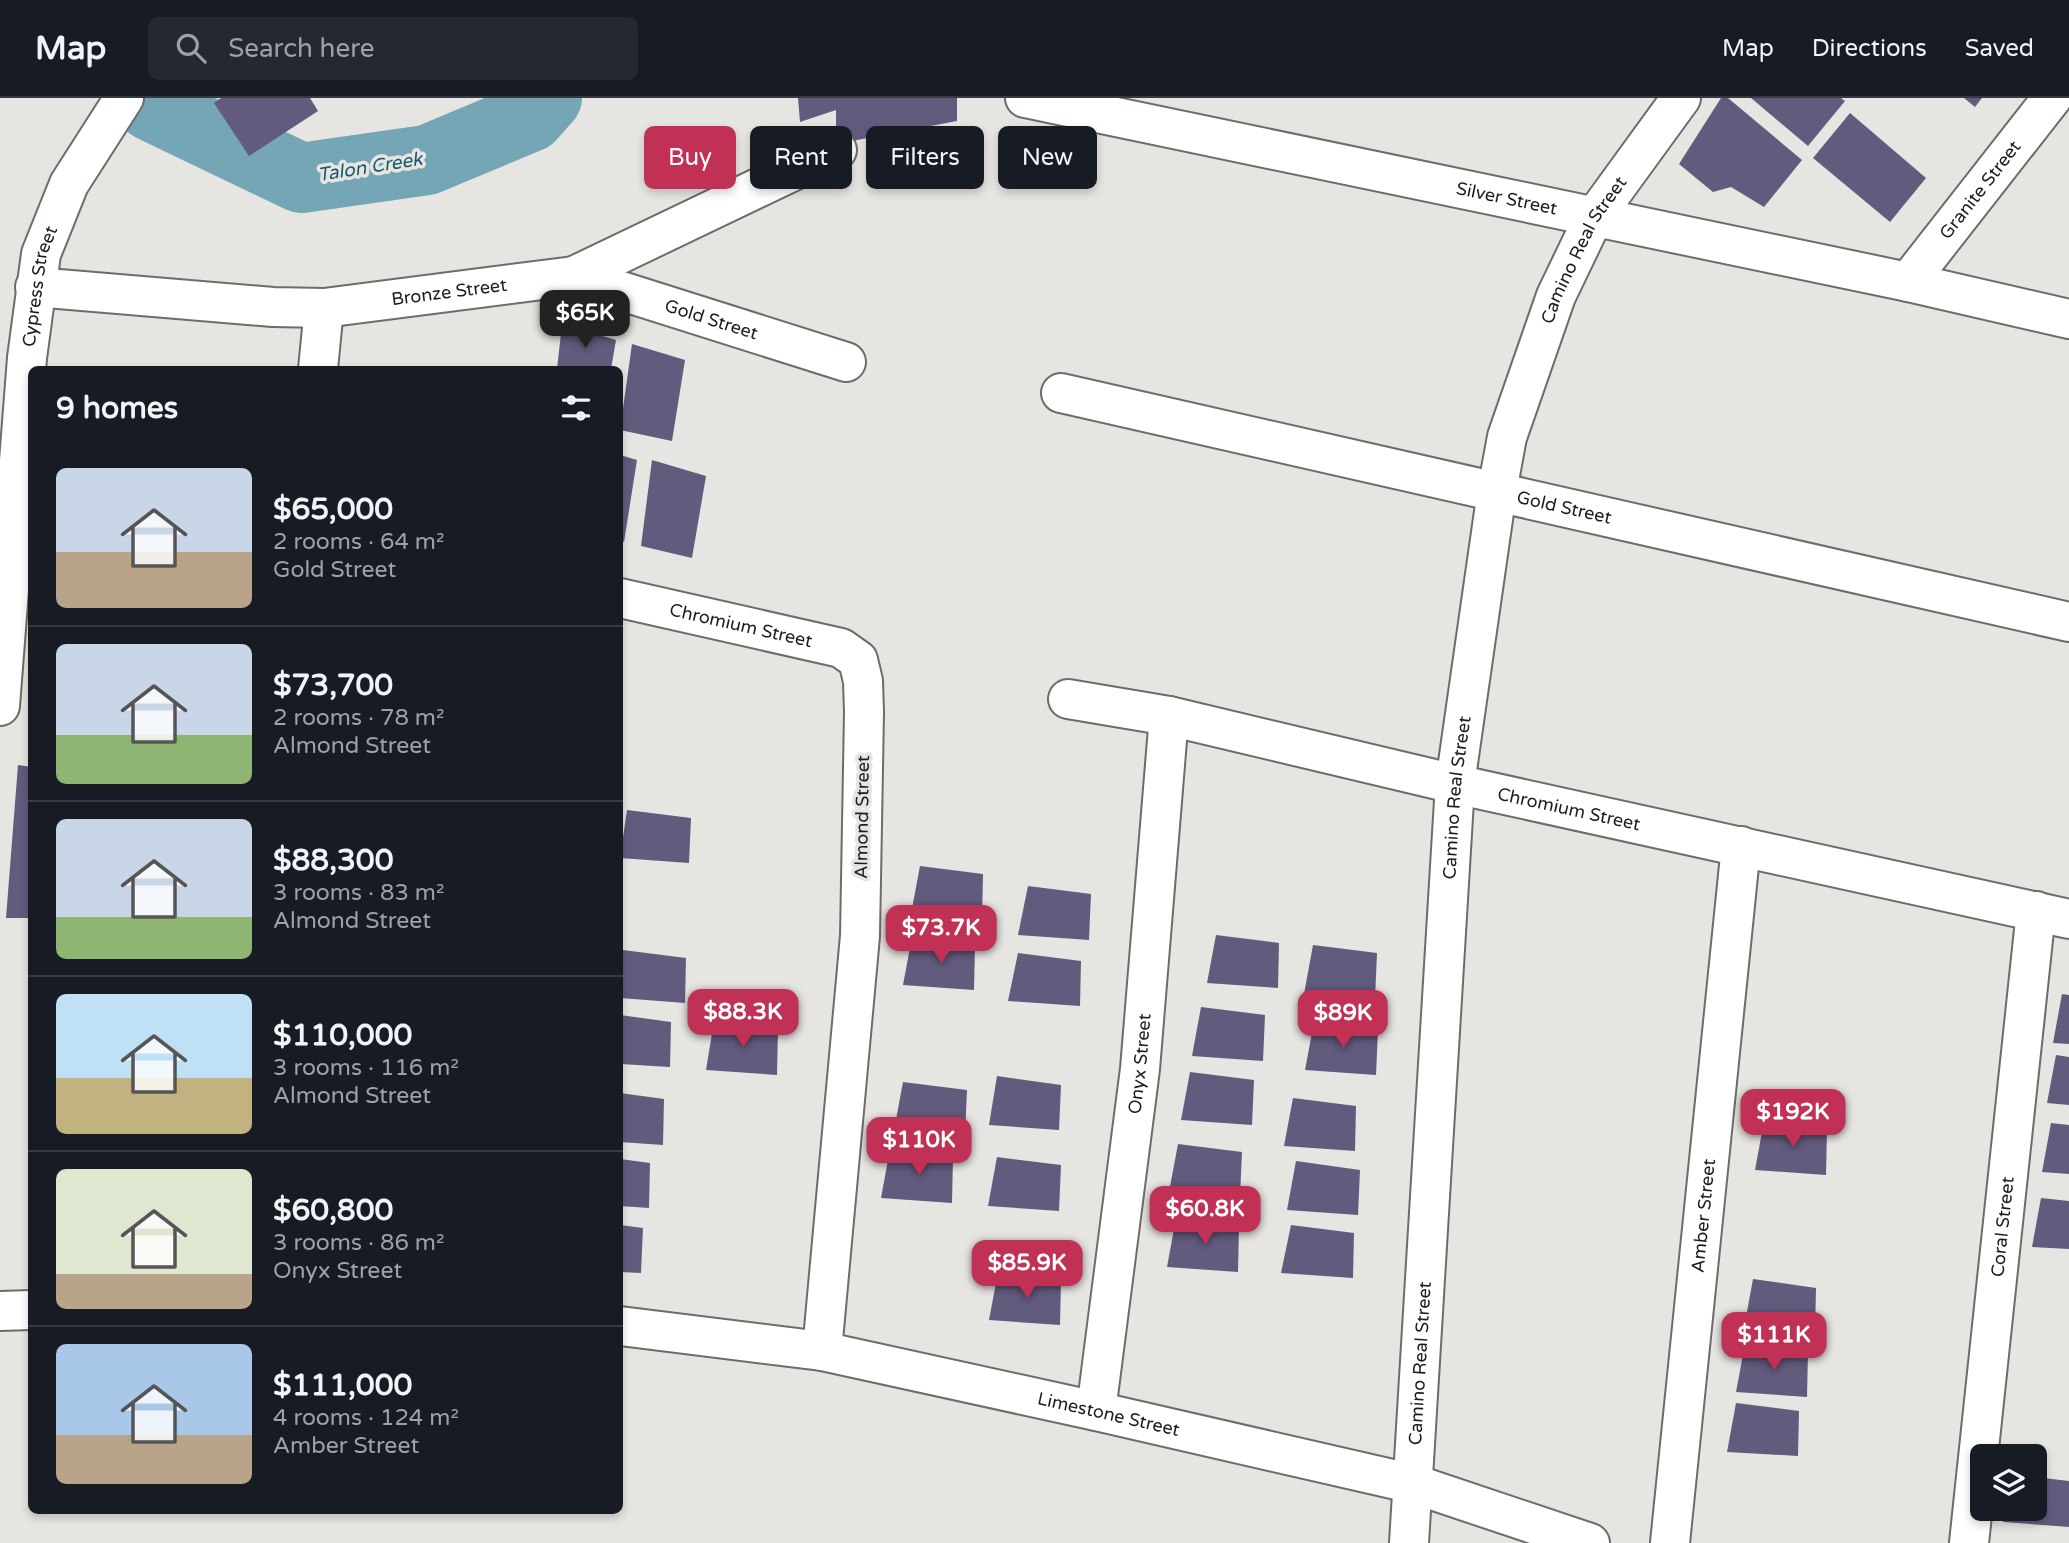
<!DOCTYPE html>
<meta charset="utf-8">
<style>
body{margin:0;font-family:"Varela Round",sans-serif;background:#242831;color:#f1f3f6;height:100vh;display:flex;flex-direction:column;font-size:26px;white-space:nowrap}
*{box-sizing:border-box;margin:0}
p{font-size:23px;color:#9ea1a6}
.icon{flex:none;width:38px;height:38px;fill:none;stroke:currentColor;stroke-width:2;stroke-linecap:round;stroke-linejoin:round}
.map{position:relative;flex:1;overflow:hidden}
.panel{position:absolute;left:28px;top:268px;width:595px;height:1148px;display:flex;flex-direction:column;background:#171b24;border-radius:10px;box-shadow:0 4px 10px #0003}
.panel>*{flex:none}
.banner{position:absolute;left:644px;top:28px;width:665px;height:63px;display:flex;gap:14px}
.tools{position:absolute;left:1970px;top:1346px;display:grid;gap:14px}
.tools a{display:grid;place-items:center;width:77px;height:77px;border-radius:10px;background:#171b24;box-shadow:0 4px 10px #0003;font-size:35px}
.price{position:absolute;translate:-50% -60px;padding:0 16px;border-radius:14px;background:#c13155;color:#fff;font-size:23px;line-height:46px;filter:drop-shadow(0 2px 4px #0008)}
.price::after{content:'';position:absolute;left:50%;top:42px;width:21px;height:16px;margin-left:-10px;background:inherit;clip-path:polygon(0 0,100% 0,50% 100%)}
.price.active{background:#222;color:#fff}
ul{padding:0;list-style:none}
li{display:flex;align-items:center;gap:21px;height:175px;padding:0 28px}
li+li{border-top:2px solid #363941}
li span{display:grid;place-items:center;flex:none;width:196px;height:140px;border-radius:10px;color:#555}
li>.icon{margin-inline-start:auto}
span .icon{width:84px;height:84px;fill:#fffc;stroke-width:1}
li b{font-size:30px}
h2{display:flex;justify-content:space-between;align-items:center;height:84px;padding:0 28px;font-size:30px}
.pill{padding:0 24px;border-radius:10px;background:#171b24;box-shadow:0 4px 10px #0003;font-size:24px;line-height:63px}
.pill.active{background:#c13155;color:#fff}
header{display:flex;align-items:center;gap:42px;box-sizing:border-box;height:98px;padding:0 35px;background:#171b24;border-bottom:2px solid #363941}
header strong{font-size:33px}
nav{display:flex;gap:38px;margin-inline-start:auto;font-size:24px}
.search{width:490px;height:63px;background:#242831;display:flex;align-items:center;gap:18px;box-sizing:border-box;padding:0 24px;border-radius:10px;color:#9ea1a6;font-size:26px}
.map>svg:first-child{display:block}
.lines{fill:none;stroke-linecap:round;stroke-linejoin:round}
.river{stroke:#75a6b5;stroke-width:70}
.building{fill:#635b7e}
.minor-casing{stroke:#6d6c69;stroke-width:42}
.minor{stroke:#fff;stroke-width:38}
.labels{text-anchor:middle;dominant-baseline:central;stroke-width:7;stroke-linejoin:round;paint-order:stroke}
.street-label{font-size:18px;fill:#1e1d1c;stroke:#e7e5e2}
.water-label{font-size:19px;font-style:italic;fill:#195a6b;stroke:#e7e5e2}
</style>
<header>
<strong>Map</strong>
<div class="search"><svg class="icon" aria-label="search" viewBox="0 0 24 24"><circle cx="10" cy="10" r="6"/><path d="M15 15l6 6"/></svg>Search here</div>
<nav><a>Map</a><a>Directions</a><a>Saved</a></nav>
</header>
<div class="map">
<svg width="2069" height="1445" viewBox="0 0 2069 1445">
<rect width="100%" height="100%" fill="#e7e5e2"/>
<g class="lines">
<polyline class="river" points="151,8 301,80 427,62 530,19 547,0"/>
</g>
<g class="building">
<polygon points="221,0 310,0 318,13 249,58 214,5"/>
<polygon points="798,0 957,0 957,23 836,46 836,12 800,24"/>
<polygon points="1721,0 1728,0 1802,62 1764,109 1731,89 1713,94 1679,66"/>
<polygon points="1751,0 1841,0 1845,3 1808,48"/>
<polygon points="1964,0 1982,0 1975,9"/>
<polygon points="1850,15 1926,80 1890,124 1813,60"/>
<polygon points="562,226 616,242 611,271 557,271"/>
<polygon points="632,246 685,262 672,343 620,332"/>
<polygon points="620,357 637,362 624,444 620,442"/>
<polygon points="652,362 706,378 692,460 641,448"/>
<polygon points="18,667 32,669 32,820 6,820"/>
<polygon points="627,712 691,720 689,765 620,760"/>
<polygon points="920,768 983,776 982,821 911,816"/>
<polygon points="1028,788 1091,796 1089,842 1018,837"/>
<polygon points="1216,837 1279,845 1278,890 1207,885"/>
<polygon points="912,839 975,847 974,892 903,887"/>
<polygon points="1313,847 1377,855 1375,901 1304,896"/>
<polygon points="623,852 686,860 685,905 620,900"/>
<polygon points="1018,855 1081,863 1080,908 1008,903"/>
<polygon points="2062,896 2069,897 2069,946 2053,945"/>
<polygon points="1201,909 1265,917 1263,963 1192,958"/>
<polygon points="620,917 671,924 670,969 620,966"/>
<polygon points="714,923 778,932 777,977 706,972"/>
<polygon points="1314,924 1378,932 1376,977 1305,972"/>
<polygon points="2056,957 2069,959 2069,1007 2047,1005"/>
<polygon points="1190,974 1254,982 1252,1027 1181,1022"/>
<polygon points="997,978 1061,987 1059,1032 989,1027"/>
<polygon points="903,984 967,992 965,1037 894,1032"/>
<polygon points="620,995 664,1001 663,1047 620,1044"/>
<polygon points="1293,1000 1356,1008 1355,1053 1284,1048"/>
<polygon points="1764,1023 1827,1031 1826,1077 1755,1072"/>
<polygon points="2051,1025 2069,1027 2069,1076 2042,1074"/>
<polygon points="1178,1046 1242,1054 1240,1099 1169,1094"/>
<polygon points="890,1051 953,1059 952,1105 881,1100"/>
<polygon points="997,1059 1061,1067 1059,1113 988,1108"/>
<polygon points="620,1061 650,1065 649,1110 620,1108"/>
<polygon points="1296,1063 1360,1072 1358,1117 1287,1112"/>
<polygon points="2041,1100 2069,1103 2069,1151 2032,1149"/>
<polygon points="1176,1120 1239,1128 1238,1174 1167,1169"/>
<polygon points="620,1127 643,1130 641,1175 620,1174"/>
<polygon points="1291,1127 1354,1135 1353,1180 1281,1175"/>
<polygon points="998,1174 1061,1182 1060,1227 989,1222"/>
<polygon points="1753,1181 1816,1190 1815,1235 1744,1230"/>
<polygon points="1745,1246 1808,1254 1807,1299 1736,1294"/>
<polygon points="1736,1305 1799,1313 1798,1358 1727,1354"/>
<polygon points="2035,1379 2069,1383 2069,1429 2003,1424 2006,1410 2035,1410"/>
</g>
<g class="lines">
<g class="minor-casing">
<g id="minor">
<path id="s1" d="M 1025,0 L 1908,184 L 2069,221"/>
<path id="s2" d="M 574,178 L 846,264"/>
<path id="s3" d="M 1908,184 L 2052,0"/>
<path id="s4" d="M 35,189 L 273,209 L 324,210 L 574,178 L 837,52"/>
<polyline points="318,271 324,210"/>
<path id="s5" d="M 1061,295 L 2069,524"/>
<path id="s6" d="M 620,500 L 841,550 L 858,562 L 863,583 L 864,614 L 860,838 L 822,1253"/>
<path id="s7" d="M 1068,601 L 1169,618 L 1455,686 L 2069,821"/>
<path id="s8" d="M 0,608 L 27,260 L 41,156 L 69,86 L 124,0"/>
<polyline points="0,1213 32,1212"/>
<path id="s9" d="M 620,1228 L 822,1253 L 1096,1313 L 1414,1386 L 1590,1445"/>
<path id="s10" d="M 1096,1313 L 1140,971 L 1169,618"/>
<path id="s11" d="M 1409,1445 L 1455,686 L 1497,393 L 1507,339 L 1556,198 L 1593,121 L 1681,0"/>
<path id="s12" d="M 1670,1445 L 1741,748"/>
<path id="s13" d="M 1969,1445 L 2036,813"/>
</g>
</g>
<use href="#minor" class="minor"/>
</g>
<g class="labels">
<g class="street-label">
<text stroke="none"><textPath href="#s3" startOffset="117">Granite Street</textPath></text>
<text stroke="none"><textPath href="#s1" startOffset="492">Silver Street</textPath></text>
<text stroke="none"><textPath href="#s11" startOffset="1314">Camino Real Street</textPath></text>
<text stroke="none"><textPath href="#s8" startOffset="422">Cypress Street</textPath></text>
<text stroke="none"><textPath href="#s4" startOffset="416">Bronze Street</textPath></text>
<text stroke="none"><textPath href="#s2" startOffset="144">Gold Street</textPath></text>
<text stroke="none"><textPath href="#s5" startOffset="516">Gold Street</textPath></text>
<text stroke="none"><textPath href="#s6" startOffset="124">Chromium Street</textPath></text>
<text stroke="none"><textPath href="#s11" startOffset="747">Camino Real Street</textPath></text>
<text stroke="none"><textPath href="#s7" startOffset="513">Chromium Street</textPath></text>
<text transform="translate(862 719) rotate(-89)">Almond Street</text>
<text stroke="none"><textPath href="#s10" startOffset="350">Onyx Street</textPath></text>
<text stroke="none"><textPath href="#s12" startOffset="329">Amber Street</textPath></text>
<text stroke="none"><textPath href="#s13" startOffset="318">Coral Street</textPath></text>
<text stroke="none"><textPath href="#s11" startOffset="180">Camino Real Street</textPath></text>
<text stroke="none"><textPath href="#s9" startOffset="497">Limestone Street</textPath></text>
</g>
<g class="water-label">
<text transform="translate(370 69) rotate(-9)">Talon Creek</text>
</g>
</g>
</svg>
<div class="tools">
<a><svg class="icon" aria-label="layers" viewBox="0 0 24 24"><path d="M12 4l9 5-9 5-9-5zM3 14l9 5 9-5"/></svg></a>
</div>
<b class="price active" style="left:585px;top:252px">$65K</b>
<b class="price" style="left:941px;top:867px">$73.7K</b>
<b class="price" style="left:743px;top:951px">$88.3K</b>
<b class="price" style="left:1343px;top:952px">$89K</b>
<b class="price" style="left:1793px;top:1051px">$192K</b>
<b class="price" style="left:919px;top:1079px">$110K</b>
<b class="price" style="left:1205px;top:1148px">$60.8K</b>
<b class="price" style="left:1027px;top:1202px">$85.9K</b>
<b class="price" style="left:1774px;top:1274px">$111K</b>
<div class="banner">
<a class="pill active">Buy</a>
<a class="pill">Rent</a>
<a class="pill">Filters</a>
<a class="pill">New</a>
</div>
<section class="panel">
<h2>9 homes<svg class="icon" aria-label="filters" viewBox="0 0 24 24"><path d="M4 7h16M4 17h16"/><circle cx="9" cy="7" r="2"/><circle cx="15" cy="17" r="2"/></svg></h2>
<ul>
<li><span style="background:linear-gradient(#c9d6e8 60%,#b9a48a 0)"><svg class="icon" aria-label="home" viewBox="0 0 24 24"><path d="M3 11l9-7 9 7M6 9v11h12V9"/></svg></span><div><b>$65,000</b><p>2 rooms · 64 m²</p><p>Gold Street</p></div></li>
<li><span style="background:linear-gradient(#c9d6e8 65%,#8fb573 0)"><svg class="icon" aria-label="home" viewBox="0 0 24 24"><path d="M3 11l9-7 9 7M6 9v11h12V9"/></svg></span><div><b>$73,700</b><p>2 rooms · 78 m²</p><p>Almond Street</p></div></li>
<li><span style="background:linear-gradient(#c9d6e8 70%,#8fb573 0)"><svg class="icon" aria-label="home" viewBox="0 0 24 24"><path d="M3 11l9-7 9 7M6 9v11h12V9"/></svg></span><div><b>$88,300</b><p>3 rooms · 83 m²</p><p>Almond Street</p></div></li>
<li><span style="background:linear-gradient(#bfe0f5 60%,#c2b280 0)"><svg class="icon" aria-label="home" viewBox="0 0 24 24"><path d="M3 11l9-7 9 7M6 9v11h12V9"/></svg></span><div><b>$110,000</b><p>3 rooms · 116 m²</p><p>Almond Street</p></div></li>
<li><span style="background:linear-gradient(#dfe7d0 75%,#b9a48a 0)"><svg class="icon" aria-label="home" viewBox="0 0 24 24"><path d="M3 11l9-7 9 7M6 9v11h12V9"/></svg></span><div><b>$60,800</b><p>3 rooms · 86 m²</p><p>Onyx Street</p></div></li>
<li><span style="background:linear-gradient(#a9c7e8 65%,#b9a48a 0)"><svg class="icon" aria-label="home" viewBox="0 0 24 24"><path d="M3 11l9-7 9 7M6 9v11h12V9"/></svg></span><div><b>$111,000</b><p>4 rooms · 124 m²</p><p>Amber Street</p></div></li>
</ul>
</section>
</div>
